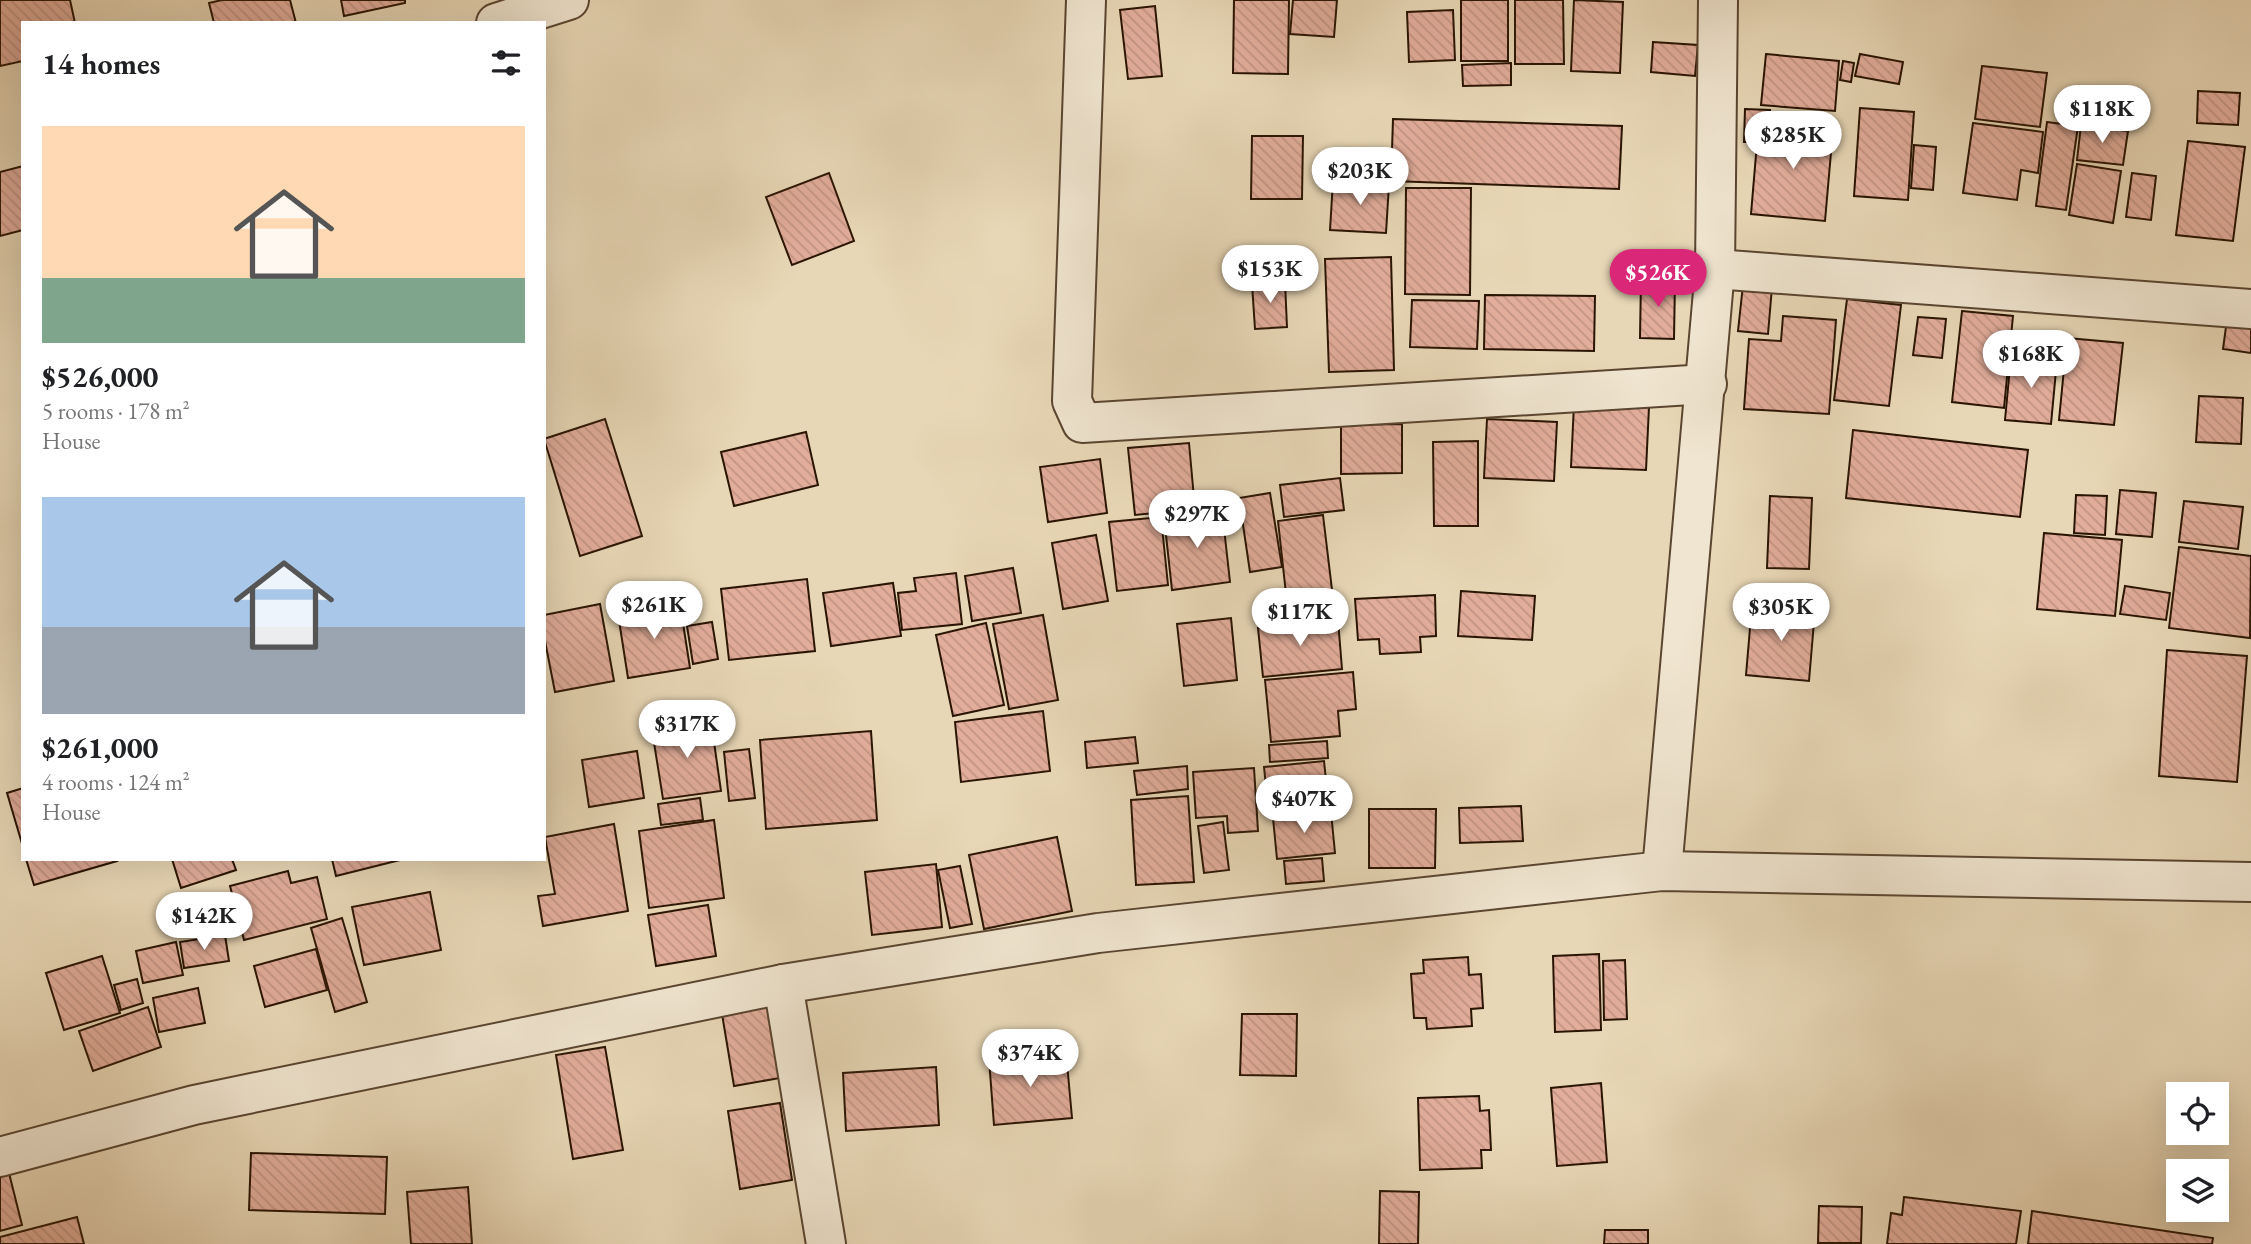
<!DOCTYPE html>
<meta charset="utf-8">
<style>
body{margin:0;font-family:"EB Garamond",serif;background:#f6f6f6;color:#202124;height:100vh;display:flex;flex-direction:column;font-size:26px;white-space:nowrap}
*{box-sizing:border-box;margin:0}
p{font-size:23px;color:#757577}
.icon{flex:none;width:38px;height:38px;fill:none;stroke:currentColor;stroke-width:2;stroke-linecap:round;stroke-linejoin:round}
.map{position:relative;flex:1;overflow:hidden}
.details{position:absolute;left:21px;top:21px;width:525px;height:840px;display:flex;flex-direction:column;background:#fff;border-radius:0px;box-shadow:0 7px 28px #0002}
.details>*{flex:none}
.fabs{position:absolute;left:2166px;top:1082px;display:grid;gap:14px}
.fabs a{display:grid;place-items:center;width:63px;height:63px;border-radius:0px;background:#fff;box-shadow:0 7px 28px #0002;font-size:35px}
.price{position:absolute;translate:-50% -60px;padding:0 16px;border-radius:24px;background:#fff;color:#222;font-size:23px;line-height:46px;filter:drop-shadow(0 2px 4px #0008)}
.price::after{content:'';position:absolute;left:50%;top:42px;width:21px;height:16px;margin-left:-10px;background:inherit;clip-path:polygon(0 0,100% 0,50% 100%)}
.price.selected{background:#db2777;color:#fff}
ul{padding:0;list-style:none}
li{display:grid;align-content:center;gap:14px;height:371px;padding:0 21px}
li span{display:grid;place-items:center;height:217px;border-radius:0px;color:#555}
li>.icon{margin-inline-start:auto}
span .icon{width:126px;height:126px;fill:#fffc;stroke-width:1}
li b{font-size:30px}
h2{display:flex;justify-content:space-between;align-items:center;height:84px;padding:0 21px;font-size:30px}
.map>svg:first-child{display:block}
.building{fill:url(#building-back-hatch);stroke:#2a1403;stroke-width:2}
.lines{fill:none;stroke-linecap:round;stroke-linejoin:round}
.minor-casing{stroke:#5a4530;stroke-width:42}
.minor{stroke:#f0e5d0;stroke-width:38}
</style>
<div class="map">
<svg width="2251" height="1244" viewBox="0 0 2251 1244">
<defs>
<pattern id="building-back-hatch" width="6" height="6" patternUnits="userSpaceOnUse" patternTransform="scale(1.75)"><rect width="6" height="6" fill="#e2ad9b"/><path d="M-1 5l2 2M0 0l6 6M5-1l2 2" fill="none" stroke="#c29484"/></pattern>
</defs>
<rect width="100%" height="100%" fill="#e8d7b6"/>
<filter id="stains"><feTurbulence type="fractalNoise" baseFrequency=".00286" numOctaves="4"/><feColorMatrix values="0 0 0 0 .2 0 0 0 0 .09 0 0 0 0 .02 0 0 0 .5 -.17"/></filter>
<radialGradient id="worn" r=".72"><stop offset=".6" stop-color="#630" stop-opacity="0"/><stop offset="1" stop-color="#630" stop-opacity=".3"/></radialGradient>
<g class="building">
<polygon points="0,0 70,0 75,23 23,23 23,61 0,66"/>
<polygon points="222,0 290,0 296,23 214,23 209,3"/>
<polygon points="341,0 405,0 405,3 344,16"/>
<polygon points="1234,0 1289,0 1288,74 1233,73"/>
<polygon points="1293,0 1337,0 1334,37 1290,34"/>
<rect x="1461" y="0" width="47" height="61"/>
<polygon points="1515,0 1563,0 1564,64 1515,64"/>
<polygon points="1574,0 1623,2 1620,73 1571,71"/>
<polygon points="1155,6 1162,76 1128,79 1120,10"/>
<polygon points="1453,10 1455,60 1409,62 1407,12"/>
<polygon points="1653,42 1698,45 1695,76 1651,72"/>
<polygon points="1766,54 1839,61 1835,111 1761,105"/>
<polygon points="1860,54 1903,62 1899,84 1855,76"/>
<polygon points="1843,61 1854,63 1851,82 1840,80"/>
<polygon points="1511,63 1511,85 1463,86 1462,65"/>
<polygon points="1982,66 2047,73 2040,127 1975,119"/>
<polygon points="2198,91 2240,93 2238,125 2197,123"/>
<polygon points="1860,108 1914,112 1908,200 1854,196"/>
<polygon points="1745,109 1770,110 1769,142 1744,142"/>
<polygon points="1775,115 1820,118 1819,140 1832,141 1825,221 1751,214 1757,143 1772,144"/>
<polygon points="1393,119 1622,126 1619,189 1391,181"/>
<polygon points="2047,122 2078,126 2066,210 2036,206"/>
<polygon points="1973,123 2043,132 2038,173 2021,170 2017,200 1963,193"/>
<polygon points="2081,125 2128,131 2123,165 2077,160"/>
<polygon points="1252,136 1303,136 1302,199 1251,199"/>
<polygon points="2188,141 2245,147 2233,241 2176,235"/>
<polygon points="1914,145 1936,147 1933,190 1911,188"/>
<polygon points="2077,164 2121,171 2113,223 2069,215"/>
<polygon points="23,166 23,230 0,236 0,172"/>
<polygon points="829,173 854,241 792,265 766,197"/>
<polygon points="2132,173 2156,176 2151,220 2126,217"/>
<polygon points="1333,181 1389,184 1386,233 1330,230"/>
<polygon points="1406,188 1471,188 1470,295 1405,294"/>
<polygon points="1391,257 1394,370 1329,372 1325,259"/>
<polygon points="1641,279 1675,280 1674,339 1640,338"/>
<polygon points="1285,282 1287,327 1255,329 1252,284"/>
<polygon points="1743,285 1772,287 1768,334 1738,331"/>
<polygon points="1485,295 1595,296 1594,351 1484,349"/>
<polygon points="1847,299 1901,305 1889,406 1834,400"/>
<polygon points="1412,300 1479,301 1477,349 1410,347"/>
<polygon points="1962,311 2013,316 2004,408 1952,402"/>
<polygon points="2228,312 2251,315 2251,353 2223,349"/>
<polygon points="1783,316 1836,320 1829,414 1744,409 1749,339 1781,341"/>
<polygon points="1918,317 1946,319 1942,358 1913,355"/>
<polygon points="2067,338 2123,343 2114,425 2059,420"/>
<polygon points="2011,356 2057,360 2051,424 2005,420"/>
<polygon points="2199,396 2243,398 2241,444 2196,442"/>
<polygon points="1574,404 1649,407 1646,470 1571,467"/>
<polygon points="605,419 642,536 580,556 544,439"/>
<polygon points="1487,419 1557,422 1554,481 1484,478"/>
<polygon points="1402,424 1402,473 1341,474 1341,425"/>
<polygon points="1853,430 2028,450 2020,517 1846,498"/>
<polygon points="806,432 818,485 734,506 721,452"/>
<polygon points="1478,441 1478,526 1434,526 1433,442"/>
<polygon points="1189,443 1195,509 1135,515 1128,448"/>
<polygon points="1100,459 1107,513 1048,522 1040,467"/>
<polygon points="1340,478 1344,510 1284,517 1280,485"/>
<polygon points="2120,490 2156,493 2152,537 2116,534"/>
<polygon points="1270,493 1282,567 1250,572 1239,498"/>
<polygon points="2076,495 2107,496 2105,535 2074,533"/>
<polygon points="1770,496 1812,498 1809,569 1767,568"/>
<polygon points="2184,501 2243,507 2238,549 2179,542"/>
<polygon points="1222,510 1230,582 1172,590 1164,517"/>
<polygon points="1323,515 1335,615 1289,621 1278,521"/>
<polygon points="1161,517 1168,585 1117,591 1109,522"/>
<polygon points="2044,533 2122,540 2115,616 2037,609"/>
<polygon points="1096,535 1108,601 1063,609 1052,543"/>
<polygon points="2179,547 2251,556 2250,638 2169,628"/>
<polygon points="1013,568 1021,613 972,621 965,576"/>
<polygon points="956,573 962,624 902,630 898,593 916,591 914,578"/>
<polygon points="807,579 815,651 729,660 721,589"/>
<polygon points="893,583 901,636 831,646 823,593"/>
<polygon points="2125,586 2170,593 2166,620 2120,614"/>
<polygon points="1461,591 1535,596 1532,640 1458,636"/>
<polygon points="1435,595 1436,636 1420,637 1421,652 1380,654 1379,639 1358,640 1355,599"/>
<polygon points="600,604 614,681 555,692 544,636 544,615"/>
<polygon points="680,604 690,668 628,678 618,614"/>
<polygon points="1752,605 1815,610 1809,681 1746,675"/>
<polygon points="1043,615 1058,700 1009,709 993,624"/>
<polygon points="1231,618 1237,680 1184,686 1177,624"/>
<polygon points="1338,620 1342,669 1263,677 1258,628"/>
<polygon points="712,622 718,659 693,664 687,626"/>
<polygon points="986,623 1004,705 953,716 936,635"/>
<polygon points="2167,650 2247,656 2237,782 2159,776"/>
<polygon points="1353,672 1356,709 1338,711 1340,736 1271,742 1265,680"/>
<polygon points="1043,711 1050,771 961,782 955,722"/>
<polygon points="711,721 721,791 663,799 652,730"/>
<polygon points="871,731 877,820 766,829 760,740"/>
<polygon points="1135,737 1138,763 1087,768 1085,742"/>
<polygon points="1327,741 1328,758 1270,762 1269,745"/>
<polygon points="749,749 755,798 729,801 724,752"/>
<polygon points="637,751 644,798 589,807 582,760"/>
<polygon points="1324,761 1329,809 1269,816 1264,767"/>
<polygon points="1187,766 1188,789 1137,795 1134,771"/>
<polygon points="1254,768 1258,831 1228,833 1227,816 1196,818 1193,772"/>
<polygon points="23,788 23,847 7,793"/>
<polygon points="1188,796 1194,882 1136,885 1131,800"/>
<polygon points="700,798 703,820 661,825 658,804"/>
<polygon points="1521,806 1523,841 1460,843 1459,808"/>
<polygon points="1369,809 1436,809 1435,868 1369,868"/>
<polygon points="1331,812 1335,853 1277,859 1273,818"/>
<polygon points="714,820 724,898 649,908 639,831"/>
<polygon points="1223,822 1229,870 1204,873 1198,826"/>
<polygon points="614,824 628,911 543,926 538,896 555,894 545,837"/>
<polygon points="1057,837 1072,911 984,929 969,855"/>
<polygon points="1322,858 1324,881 1286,884 1284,861"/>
<polygon points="26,859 116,859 117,861 34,885"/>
<polygon points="172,859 232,859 236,870 181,888"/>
<polygon points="332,859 404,859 336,876"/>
<polygon points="936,864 942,927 872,935 865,872"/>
<polygon points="960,866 972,924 950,928 938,870"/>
<polygon points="288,871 291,883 317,877 327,919 244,940 230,886"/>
<polygon points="430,892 441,950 364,965 352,907"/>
<polygon points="708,905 716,956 656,966 648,915"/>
<polygon points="342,918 367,1002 335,1012 311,928"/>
<polygon points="225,935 229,961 184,968 180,942"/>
<polygon points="176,942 183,975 143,983 136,951"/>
<polygon points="316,949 327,990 265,1007 254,966"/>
<polygon points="1599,954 1601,1030 1555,1032 1553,956"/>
<polygon points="102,956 120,1013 64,1030 46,973"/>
<polygon points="1468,957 1469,975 1481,974 1483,1008 1471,1009 1472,1026 1427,1029 1426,1018 1414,1018 1411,974 1424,973 1423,960"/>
<polygon points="1625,960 1627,1019 1604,1020 1603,961"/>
<polygon points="137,979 143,1003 121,1010 114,985"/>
<polygon points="198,988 205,1023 159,1032 153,998"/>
<polygon points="148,1007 161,1047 93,1071 79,1031"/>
<polygon points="769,1007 780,1078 734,1086 722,1014"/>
<polygon points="1242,1014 1297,1014 1296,1076 1240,1075"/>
<polygon points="605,1047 623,1150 573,1159 556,1055"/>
<polygon points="1066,1052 1072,1118 994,1125 989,1059"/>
<polygon points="936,1067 939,1125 846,1131 843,1073"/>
<polygon points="1601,1083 1607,1162 1557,1166 1551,1088"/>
<polygon points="1479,1096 1480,1111 1489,1110 1491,1150 1481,1150 1482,1168 1420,1170 1418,1098"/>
<polygon points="780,1103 792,1180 740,1189 728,1111"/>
<polygon points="251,1153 387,1157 385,1214 249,1210"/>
<polygon points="7,1165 22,1225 0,1231 0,1166"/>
<polygon points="468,1187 472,1244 411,1244 407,1192"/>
<polygon points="1380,1191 1419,1192 1418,1244 1379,1244"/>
<polygon points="1904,1197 2021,1211 2016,1244 1887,1244 1891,1213 1902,1215"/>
<polygon points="1819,1206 1862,1207 1861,1243 1818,1243"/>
<polygon points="2032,1211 2213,1238 2212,1244 2028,1244"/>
<polygon points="77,1217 84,1244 0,1244 0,1237"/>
<polygon points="1605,1230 1648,1230 1648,1244 1604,1244"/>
</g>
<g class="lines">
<g class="minor-casing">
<g id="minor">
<polyline points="1086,0 1072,401 1082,423 1707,384"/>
<polyline points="496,23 569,0"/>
<polyline points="1715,269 2251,309"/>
<polyline points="1662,871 1715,269 1718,0"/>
<polyline points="783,984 826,1244"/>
<polyline points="0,1157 194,1105 783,984 1098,933 1662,871 2251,882"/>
</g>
</g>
<use href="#minor" class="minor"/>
</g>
<rect width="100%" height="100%" filter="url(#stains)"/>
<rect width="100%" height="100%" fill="url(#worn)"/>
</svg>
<div class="fabs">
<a><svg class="icon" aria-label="locate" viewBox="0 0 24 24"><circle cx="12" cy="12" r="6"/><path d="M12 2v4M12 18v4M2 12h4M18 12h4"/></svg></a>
<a><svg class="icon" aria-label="layers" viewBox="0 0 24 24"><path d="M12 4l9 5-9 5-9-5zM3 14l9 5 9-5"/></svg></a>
</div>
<b class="price" style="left:2102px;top:145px">$118K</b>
<b class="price" style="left:1793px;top:171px">$285K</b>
<b class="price" style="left:1360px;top:207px">$203K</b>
<b class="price" style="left:1270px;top:305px">$153K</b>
<b class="price selected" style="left:1658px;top:309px">$526K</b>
<b class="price" style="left:2031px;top:390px">$168K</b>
<b class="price" style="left:1197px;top:550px">$297K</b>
<b class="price" style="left:654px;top:641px">$261K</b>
<b class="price" style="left:1781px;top:643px">$305K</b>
<b class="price" style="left:1300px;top:648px">$117K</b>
<b class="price" style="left:687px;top:760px">$317K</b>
<b class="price" style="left:1304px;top:835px">$407K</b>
<b class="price" style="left:204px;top:952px">$142K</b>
<b class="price" style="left:1030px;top:1089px">$374K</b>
<section class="details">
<h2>14 homes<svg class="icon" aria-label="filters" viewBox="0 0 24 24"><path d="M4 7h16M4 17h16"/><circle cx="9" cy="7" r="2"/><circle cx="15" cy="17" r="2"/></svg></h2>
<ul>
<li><span style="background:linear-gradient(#ffd9b3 70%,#7fa58c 0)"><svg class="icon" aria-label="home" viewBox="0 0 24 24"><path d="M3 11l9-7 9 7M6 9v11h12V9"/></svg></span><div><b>$526,000</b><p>5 rooms · 178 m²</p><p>House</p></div></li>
<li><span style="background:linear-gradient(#a9c7e8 60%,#9aa5b1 0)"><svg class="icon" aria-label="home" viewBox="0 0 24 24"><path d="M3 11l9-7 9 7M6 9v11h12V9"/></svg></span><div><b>$261,000</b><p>4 rooms · 124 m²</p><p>House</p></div></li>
</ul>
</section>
</div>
